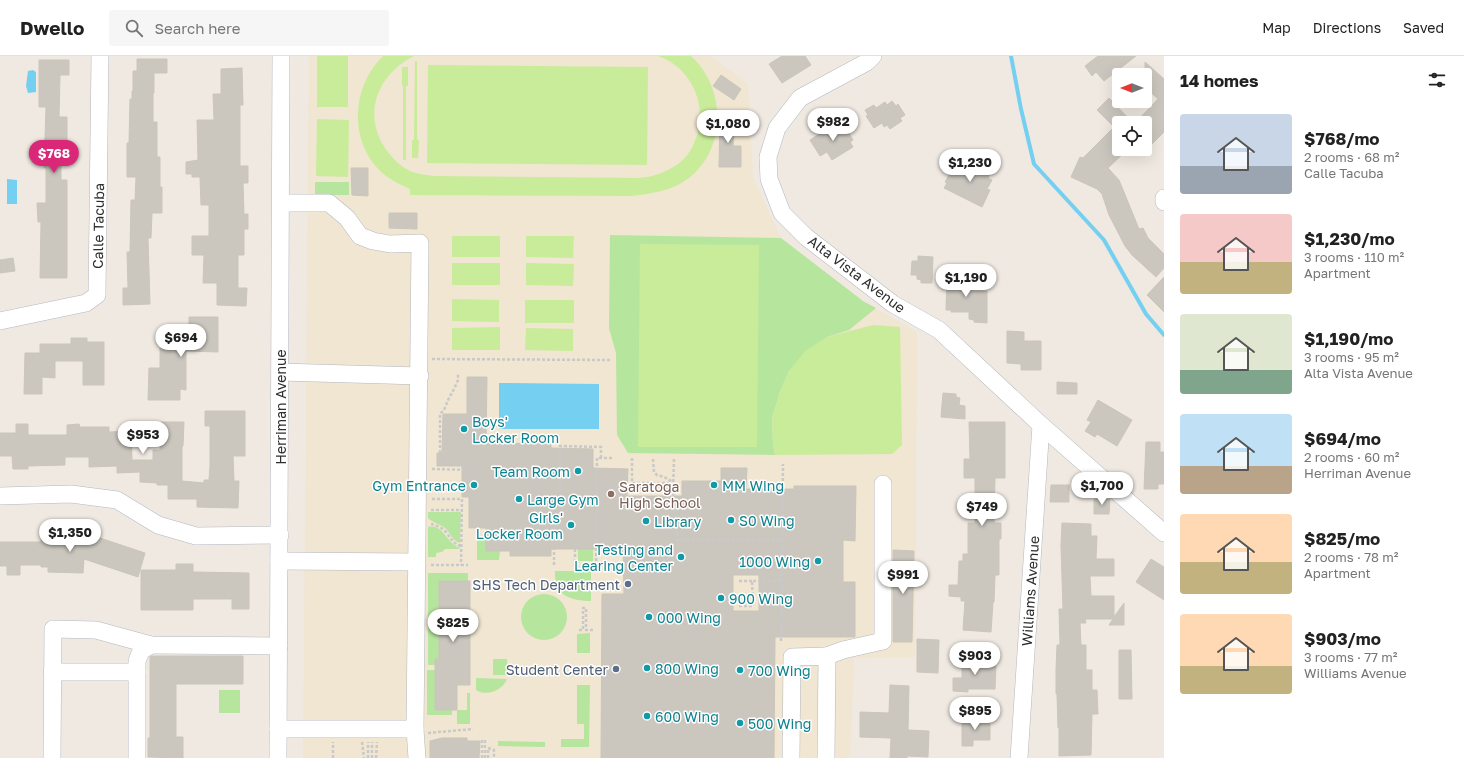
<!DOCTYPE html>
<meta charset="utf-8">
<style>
body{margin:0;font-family:"Golos Text",sans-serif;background:#f6f6f6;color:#222;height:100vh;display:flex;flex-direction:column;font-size:15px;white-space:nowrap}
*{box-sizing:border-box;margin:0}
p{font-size:13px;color:#767676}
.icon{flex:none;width:22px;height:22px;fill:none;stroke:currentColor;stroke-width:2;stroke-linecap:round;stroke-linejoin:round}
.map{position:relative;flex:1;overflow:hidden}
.side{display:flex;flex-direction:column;background:#fff;width:300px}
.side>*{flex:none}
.needle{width:26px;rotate:270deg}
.buttons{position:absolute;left:1112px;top:12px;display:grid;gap:8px}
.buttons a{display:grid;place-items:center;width:40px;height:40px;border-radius:4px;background:#fff;box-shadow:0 4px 16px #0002;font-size:20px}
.price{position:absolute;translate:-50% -34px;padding:0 9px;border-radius:14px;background:#fff;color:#222;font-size:13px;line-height:26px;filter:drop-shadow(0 1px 2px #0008)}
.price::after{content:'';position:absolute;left:50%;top:24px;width:12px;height:9px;margin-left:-6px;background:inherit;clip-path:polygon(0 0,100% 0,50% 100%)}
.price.current{background:#db2777;color:#fff}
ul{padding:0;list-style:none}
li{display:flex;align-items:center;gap:12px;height:100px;padding:0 16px}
li span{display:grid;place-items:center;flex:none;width:112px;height:80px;border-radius:4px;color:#555}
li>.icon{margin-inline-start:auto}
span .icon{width:48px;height:48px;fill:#fffc;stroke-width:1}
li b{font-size:17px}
h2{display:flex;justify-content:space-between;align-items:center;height:48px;padding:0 16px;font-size:17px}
header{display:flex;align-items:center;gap:24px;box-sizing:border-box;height:56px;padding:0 20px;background:#fff;border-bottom:1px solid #e0e0e0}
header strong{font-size:19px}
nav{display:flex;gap:22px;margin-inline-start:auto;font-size:14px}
.search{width:280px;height:36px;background:#f6f6f6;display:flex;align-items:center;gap:10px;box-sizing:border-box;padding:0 14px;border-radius:4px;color:#767676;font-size:15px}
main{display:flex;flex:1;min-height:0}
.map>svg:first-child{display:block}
.education{fill:#f0e6d1}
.green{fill:#b6e59e}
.pitch{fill:#c9ec9a}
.water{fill:#75cff0}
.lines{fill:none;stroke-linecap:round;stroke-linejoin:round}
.stream{stroke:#75cff0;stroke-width:4}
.building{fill:#cbc7bf;stroke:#cbc5ba;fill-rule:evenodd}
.minor-casing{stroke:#b4b7c1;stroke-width:18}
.path{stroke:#c9c9c9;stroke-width:2.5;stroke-dasharray:3 2;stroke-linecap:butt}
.minor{stroke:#fff;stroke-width:17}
.culture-dot{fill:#0f9aa8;stroke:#fff;stroke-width:1.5}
.education-dot{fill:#8d6e63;stroke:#fff;stroke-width:1.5}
.service-dot{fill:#5c6f8a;stroke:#fff;stroke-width:1.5}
.labels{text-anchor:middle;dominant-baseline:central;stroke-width:3;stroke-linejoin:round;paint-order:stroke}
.street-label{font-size:14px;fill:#2e2e2e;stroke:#fff}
.culture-label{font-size:14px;fill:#0d838f;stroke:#fff;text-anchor:start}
.education-label{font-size:14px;fill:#785e54;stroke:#fff;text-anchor:start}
.service-label{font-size:14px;fill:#4e5e75;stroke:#fff;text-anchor:end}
</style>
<header>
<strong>Dwello</strong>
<div class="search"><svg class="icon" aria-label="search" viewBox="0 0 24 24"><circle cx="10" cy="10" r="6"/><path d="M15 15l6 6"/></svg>Search here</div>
<nav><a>Map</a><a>Directions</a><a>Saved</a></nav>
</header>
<main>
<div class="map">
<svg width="1164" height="702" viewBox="0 0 1164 702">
<rect width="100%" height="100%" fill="#efe9e1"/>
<polygon class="education" points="309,0 710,0 748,28 753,122 781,182 863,245 917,276 915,601 854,602 850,702 303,702"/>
<g class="green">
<rect x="315" y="126" width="34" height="13"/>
<polygon points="610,179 781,182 863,245 876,252 849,274 827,281 789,315 780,336 772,362 773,386 775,399 628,397 617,379 616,297 609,272"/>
<polygon points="591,446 593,446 593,505 578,505 578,493 591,493"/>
<path d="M 428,456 L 461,456 L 460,487 C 452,485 451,477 445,472 C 440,468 433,467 428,462 Z"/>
<path d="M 428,471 C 443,467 447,488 460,492 L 460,493 L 445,493 L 442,496 L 436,497 L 436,501 L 428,501 Z"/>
<polygon points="477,482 486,482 486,495 500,495 499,504 477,504"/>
<path d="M 555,515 L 591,515 L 591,545 C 571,545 554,540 555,515 Z"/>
<polygon points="428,517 468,517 468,525 439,525 439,603 435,603 435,609 428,609"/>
<circle cx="544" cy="561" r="23"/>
<polygon points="590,577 590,597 577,597 577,578"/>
<rect x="493" y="603" width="14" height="16"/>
<polygon points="427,614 435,614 435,654 452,654 452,659 427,659"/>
<path d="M 476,622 L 507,623 C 503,634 487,641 476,634 Z"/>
<polygon points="577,629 590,629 589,691 561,691 561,683 584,683 584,668 577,668"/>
<rect x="219" y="634" width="21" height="23"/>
<polygon points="467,637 470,637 470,668 457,668 457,654 467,654"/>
<polygon points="498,685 545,686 545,691 498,690"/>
</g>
<g class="pitch">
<rect x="317" y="0" width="31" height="51"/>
<path d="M 383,0 L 414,0 C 378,18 362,57 385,92 C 392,102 400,110 410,115 C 418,118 426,119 434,120 L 638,122 C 653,121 665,117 678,108 C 685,103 691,95 694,87 C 710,53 693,12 658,0 L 691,0 C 726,32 727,92 689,122 C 672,135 650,138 630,140 L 410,139 L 410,133 C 401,129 393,125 386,120 C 348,90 350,32 383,0 Z"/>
<polygon points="415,5 417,5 417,84 419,84 418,102 412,102 412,84 414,84"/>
<polygon points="428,9 648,11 647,109 427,107"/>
<polygon points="402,11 408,11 408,30 406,30 406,104 403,104 403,30 402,30"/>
<polygon points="317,63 349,64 348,121 316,120"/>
<rect x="452" y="180" width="48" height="21"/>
<polygon points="526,180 574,180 573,202 526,201"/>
<polygon points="640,188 759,189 757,391 638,391"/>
<rect x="452" y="207" width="48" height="22"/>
<polygon points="526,207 574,208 573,230 526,229"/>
<polygon points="452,243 499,244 499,266 452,265"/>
<rect x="525" y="244" width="49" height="23"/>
<polygon points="873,269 900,271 902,389 892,398 775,399 773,386 772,362 780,336 789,315 805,295 827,281"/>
<polygon points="500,271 500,294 452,294 452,272"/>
<polygon points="526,272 573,273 573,295 525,294"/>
</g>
<g class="water">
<polygon points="33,14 36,16 36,36 28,37 26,30 28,15"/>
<polygon points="7,123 17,124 17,148 7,148"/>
<polygon points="499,327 599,328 599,373 499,373"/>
</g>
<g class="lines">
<polyline class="stream" points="1011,0 1021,53 1034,108 1104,184 1146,258 1164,279"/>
</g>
<g class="building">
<polygon points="782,0 805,0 811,9 782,27 769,8"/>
<polygon points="1098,0 1136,0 1104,25 1096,16 1092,20 1085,10"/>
<polygon points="137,3 167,3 167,17 154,17 154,37 153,37 153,66 157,66 157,101 160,101 160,131 162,131 162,157 152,157 151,182 148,182 150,248 123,249 123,232 128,232 127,196 130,196 131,144 135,144 136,121 127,121 127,87 129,87 130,43 132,43 132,35 133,35 133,15 137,15"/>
<polygon points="39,4 69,4 69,19 60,19 59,61 67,61 67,91 65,91 65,99 61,99 61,124 67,124 67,222 40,222 41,166 38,166 37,147 46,147 46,112 44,112 46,51 39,51"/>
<polygon points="1145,6 1164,23 1164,76 1145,95 1145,67 1135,67 1158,43 1145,31"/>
<polygon points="242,12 243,49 240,49 240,110 248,110 248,127 243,127 244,158 248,158 248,173 244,173 244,199 238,199 238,232 247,232 246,250 217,249 217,227 203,227 204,199 192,199 192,180 209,180 209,149 201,149 200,121 192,121 192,118 186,118 186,106 198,104 197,64 214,64 213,38 221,38 221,13"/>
<polygon points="721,19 741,33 734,44 713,30"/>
<polygon points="1109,42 1133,67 1119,67 1119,93 1128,93 1108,112 1119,124 1139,173 1143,172 1148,182 1164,198 1164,212 1156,221 1132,199 1125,190 1109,159 1102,138 1097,133 1071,121 1080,101 1083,102 1114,71 1097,54"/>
<polygon points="892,45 896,50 898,48 905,59 900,62 902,65 890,73 887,69 884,71 882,67 874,72 866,60 868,59 865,54 874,49 876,52 885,46 887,49"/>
<polygon points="720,59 734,59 733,90 741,90 741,111 719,111"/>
<polygon points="835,68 837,71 843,68 853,84 850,86 853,91 832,104 827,96 820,100 810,84"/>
<polygon points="972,104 992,114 988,122 992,124 987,133 990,134 982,151 944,132 947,127 945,126 953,112 961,116 965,108 969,110"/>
<polygon points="351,112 368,112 368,140 352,139"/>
<polygon points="389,157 417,157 417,173 389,172"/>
<polygon points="918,200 933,201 932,227 921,227 921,224 917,223 917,219 911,219 912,205 918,205"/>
<polygon points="13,202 15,215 0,217 0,204"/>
<polygon points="947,219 972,219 972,235 987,235 987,267 974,266 974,264 969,263 969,256 951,256 951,254 946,254"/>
<polygon points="1164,221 1164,256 1147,239"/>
<polygon points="189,261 218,261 218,296 186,295 186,334 180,333 180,344 148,344 149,312 160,312 160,279 189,279"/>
<polygon points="1007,275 1024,276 1024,285 1041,285 1041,314 1021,314 1021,308 1007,307"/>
<polygon points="71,282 87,282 87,286 104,286 104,329 83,329 83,305 55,305 55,322 42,321 42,338 24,338 25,297 40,297 40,288 71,288"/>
<path d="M 467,321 L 487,321 L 486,387 L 551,388 L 551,392 L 593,393 L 593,412 L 628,413 L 627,440 L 682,440 L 682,425 L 721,425 L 721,412 L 747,412 L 746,433 L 794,433 L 794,430 L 856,430 L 855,485 L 843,484 L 843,526 L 855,526 L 855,581 L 775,581 L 774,702 L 601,702 L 602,538 L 624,538 L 623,495 L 602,495 L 602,493 L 551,493 L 551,500 L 510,500 L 510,495 L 486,495 L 486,472 L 469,472 L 469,441 L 462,441 L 462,410 L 437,410 L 437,397 L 442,397 L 443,358 L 467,358 ZM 733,519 L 759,519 L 759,555 L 733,555 Z"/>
<polygon points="1057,326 1077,327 1077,338 1057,338"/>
<polygon points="943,337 956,338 956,341 960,342 959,349 965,350 965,363 941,361"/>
<polygon points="1098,344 1132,364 1117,390 1097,378 1095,381 1085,375 1091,366 1087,364"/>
<polygon points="205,355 245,355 245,400 233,400 234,425 239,425 238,452 197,451 197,443 168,443 168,429 157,429 157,427 140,426 140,416 117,417 117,410 89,411 89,401 65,401 65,409 28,410 28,413 13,413 12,400 0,400 0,377 16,377 16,368 28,368 28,379 67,379 67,369 79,368 80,371 109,371 109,376 131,375 132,404 153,404 153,394 160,394 161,366 184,366 183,390 182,390 182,425 204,427 204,424 209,424 210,410 210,370 205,370"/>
<polygon points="969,366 1005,366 1005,422 995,422 994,467 1001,467 1001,483 999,483 999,519 995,519 994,546 993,546 991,576 963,574 965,545 961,545 961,541 949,540 949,529 958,529 959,505 963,505 963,498 968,498 968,467 975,467 975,422 964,422 964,403 970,403"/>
<polygon points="1146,386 1160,386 1160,396 1164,396 1164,428 1158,428 1158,433 1144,433"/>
<polygon points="1051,429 1069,429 1069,446 1050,446"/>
<polygon points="1094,443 1110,443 1109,458 1094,458"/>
<polygon points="1062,467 1091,468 1091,480 1097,480 1096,503 1114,503 1114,520 1090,520 1091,540 1114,540 1114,561 1124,547 1124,569 1109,569 1113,563 1085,563 1086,567 1080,567 1081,589 1086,589 1086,614 1092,614 1092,634 1097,634 1098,658 1092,658 1091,699 1059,700 1059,672 1058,672 1057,638 1056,638 1056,614 1057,589 1060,589 1059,553 1063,553 1061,490"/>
<polygon points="79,469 94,470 94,480 145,497 138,521 84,503 83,517 48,516 48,511 41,511 41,509 20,509 20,519 7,519 7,510 0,510 0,486 41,486 42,474 78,474"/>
<polygon points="893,494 914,495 912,586 893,586"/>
<polygon points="1151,503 1164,511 1164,544 1136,526"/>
<polygon points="176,508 193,508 193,516 249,517 249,553 232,553 232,543 193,543 193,554 141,554 141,514 176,514"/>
<polygon points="439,525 470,525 470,629 457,629 457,654 435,654 435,603 439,603"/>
<polygon points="917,583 939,584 938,617 917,616"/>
<polygon points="1119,594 1131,594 1132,643 1119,643"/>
<polygon points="152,600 243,600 243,628 176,628 176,681 183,681 183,702 148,701 148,682 150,682 150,601"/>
<polygon points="962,601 980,601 980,610 996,610 995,633 968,633 968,636 953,635 953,622 962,622"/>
<polygon points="890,629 909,630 908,674 929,675 928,701 907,700 907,702 890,702 891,682 860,681 860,656 889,657"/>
<polygon points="962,664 990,664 990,684 973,684 973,690 962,690"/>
<polygon points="442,682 467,682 467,685 480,685 479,702 430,702 430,685"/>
</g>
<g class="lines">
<g class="minor-casing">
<g id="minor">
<polyline points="873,0 867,6 800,42 777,72 768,101 769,123 782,157 806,181 893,248 939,274 1041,369 1164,477"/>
<polyline points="1164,142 1164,146"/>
<polyline points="281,147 329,147 347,162 360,180 373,185 390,188 420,187 415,673 417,702"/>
<polyline points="0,265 86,247 97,239 100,0"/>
<polyline points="280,316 420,320"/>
<polyline points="0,440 71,438 117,444 158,469 196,480 280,479"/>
<polyline points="279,505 416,506"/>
<polyline points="827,600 843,594 883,585 883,428"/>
<polyline points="52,616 137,616"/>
<polyline points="278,673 415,673"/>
<polyline points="52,702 53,573 96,574 151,589 279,590"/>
<polyline points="137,702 137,605 141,595 151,589"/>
<polyline points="278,702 281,0"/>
<polyline points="791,702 792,601 827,600 826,702"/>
<polyline points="1019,702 1041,369"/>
</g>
</g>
<g class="path">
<polyline points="432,303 611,304"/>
<polyline points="440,397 440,358 444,354 449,342 454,333 458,324 458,317"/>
<polyline points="632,402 632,427 668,427 668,430 630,430 630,433 668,433 668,436 673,436"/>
<polyline points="653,403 654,416 657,419 664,421 673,426"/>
<polyline points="674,403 673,435 678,484 781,484"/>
<polyline points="432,413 472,414"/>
<polyline points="551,441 597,442"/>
<polyline points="560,441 560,390 601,391 601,402"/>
<polyline points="432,443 462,443 461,509"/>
<polyline points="431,454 462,454"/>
<path d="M 431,468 C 436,469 442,472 446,476 C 451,482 453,488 461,490"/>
<polyline points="575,493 575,510"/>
<polyline points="431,509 468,509"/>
<polyline points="554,509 554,493"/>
<polyline points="596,510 597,402 614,402"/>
<polyline points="739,525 752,525"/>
<polyline points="739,550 753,550 752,525 781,525"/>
<polyline points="579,574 583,574 583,552 586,552 586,574 595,574"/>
<polyline points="781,585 783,408"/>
<polyline points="428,677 473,673"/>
<polyline points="485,684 485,702"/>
<polyline points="362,686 364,702"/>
<polyline points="333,702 333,686"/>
<polyline points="368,702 368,686"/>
<polyline points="372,702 372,686"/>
<polyline points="376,702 377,686"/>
<polyline points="482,702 482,682"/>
<polyline points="488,702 488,692 494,694 494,702"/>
</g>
<use href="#minor" class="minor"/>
</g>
<g class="culture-dot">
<circle cx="464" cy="373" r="4"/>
<circle cx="578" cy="415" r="4"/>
<circle cx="474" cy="429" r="4"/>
<circle cx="714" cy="429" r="4"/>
<circle cx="519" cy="443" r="4"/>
<circle cx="731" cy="464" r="4"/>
<circle cx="646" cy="465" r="4"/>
<circle cx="571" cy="469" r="4"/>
<circle cx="681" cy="501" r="4"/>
<circle cx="818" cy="505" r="4"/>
<circle cx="721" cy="542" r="4"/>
<circle cx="649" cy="561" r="4"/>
<circle cx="647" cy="612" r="4"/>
<circle cx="740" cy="614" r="4"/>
<circle cx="647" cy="660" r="4"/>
<circle cx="740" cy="667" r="4"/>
</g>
<circle class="education-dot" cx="611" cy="438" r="4"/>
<g class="service-dot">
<circle cx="628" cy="528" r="4"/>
<circle cx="616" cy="613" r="4"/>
</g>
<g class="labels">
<g class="street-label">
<text transform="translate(98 170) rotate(-89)">Calle Tacuba</text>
<text transform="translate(857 218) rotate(37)">Alta Vista Avenue</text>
<text transform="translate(280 351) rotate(-90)">Herriman Avenue</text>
<text transform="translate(1030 535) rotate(-86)">Williams Avenue</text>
</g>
<g class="culture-label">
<text x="472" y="365">Boys'<tspan x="472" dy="16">Locker Room</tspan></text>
<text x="570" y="415" text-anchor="end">Team Room</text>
<text x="466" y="429" text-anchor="end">Gym Entrance</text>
<text x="722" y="429">MM Wing</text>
<text x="527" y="443">Large Gym</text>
<text x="563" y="461" text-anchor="end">Girls'<tspan x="563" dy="16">Locker Room</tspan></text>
<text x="739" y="464">S0 Wing</text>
<text x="654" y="465">Library</text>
<text x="673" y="493" text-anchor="end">Testing and<tspan x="673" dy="16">Learing Center</tspan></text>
<text x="810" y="505" text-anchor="end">1000 Wing</text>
<text x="729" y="542">900 Wing</text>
<text x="657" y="561">000 Wing</text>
<text x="655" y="612">800 Wing</text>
<text x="748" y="614">700 Wing</text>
<text x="655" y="660">600 Wing</text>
<text x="748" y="667">500 Wing</text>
</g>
<g class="education-label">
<text x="619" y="430">Saratoga<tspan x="619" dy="16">High School</tspan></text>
</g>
<g class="service-label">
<text x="620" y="528">SHS Tech Department</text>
<text x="608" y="613">Student Center</text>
</g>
</g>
</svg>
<div class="buttons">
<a><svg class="needle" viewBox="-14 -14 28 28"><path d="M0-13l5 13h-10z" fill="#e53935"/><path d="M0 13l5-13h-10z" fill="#767676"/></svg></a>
<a><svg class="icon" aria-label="locate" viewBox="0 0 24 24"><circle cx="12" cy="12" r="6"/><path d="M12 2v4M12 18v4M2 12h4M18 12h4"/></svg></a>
</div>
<b class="price" style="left:833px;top:86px">$982</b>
<b class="price" style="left:728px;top:88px">$1,080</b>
<b class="price current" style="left:54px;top:118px">$768</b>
<b class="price" style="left:970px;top:127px">$1,230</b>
<b class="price" style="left:966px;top:242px">$1,190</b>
<b class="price" style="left:181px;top:302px">$694</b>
<b class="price" style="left:143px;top:399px">$953</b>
<b class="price" style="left:1102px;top:450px">$1,700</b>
<b class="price" style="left:982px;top:471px">$749</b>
<b class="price" style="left:70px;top:497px">$1,350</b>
<b class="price" style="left:903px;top:539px">$991</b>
<b class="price" style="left:453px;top:587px">$825</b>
<b class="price" style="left:975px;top:620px">$903</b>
<b class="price" style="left:975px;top:675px">$895</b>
</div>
<section class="side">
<h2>14 homes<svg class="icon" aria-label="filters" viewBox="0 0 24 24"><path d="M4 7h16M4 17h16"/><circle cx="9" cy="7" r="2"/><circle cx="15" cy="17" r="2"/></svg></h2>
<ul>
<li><span style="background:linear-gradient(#c9d6e8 65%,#9aa5b1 0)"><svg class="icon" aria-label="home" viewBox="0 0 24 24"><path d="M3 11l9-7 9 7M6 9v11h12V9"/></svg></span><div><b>$768/mo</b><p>2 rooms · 68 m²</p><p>Calle Tacuba</p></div></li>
<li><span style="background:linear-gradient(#f6c9c9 60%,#c2b280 0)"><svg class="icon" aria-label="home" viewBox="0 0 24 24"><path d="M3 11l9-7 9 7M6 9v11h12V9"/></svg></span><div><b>$1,230/mo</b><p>3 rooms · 110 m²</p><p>Apartment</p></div></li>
<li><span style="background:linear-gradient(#dfe7d0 70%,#7fa58c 0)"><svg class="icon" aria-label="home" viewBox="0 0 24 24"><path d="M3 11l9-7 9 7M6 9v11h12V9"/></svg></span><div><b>$1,190/mo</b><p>3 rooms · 95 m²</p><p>Alta Vista Avenue</p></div></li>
<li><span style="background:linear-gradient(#bfe0f5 65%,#b9a48a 0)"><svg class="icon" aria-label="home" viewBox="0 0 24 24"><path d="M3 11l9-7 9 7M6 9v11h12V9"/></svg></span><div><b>$694/mo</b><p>2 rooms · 60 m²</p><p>Herriman Avenue</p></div></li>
<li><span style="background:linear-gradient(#ffd9b3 60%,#c2b280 0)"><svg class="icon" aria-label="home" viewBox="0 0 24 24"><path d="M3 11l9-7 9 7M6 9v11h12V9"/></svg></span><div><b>$825/mo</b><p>2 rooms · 78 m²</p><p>Apartment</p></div></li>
<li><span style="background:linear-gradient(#ffd9b3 65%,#c2b280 0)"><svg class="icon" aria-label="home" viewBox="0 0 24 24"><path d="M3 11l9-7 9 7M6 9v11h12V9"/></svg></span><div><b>$903/mo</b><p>3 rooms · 77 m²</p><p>Williams Avenue</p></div></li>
</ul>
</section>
</main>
